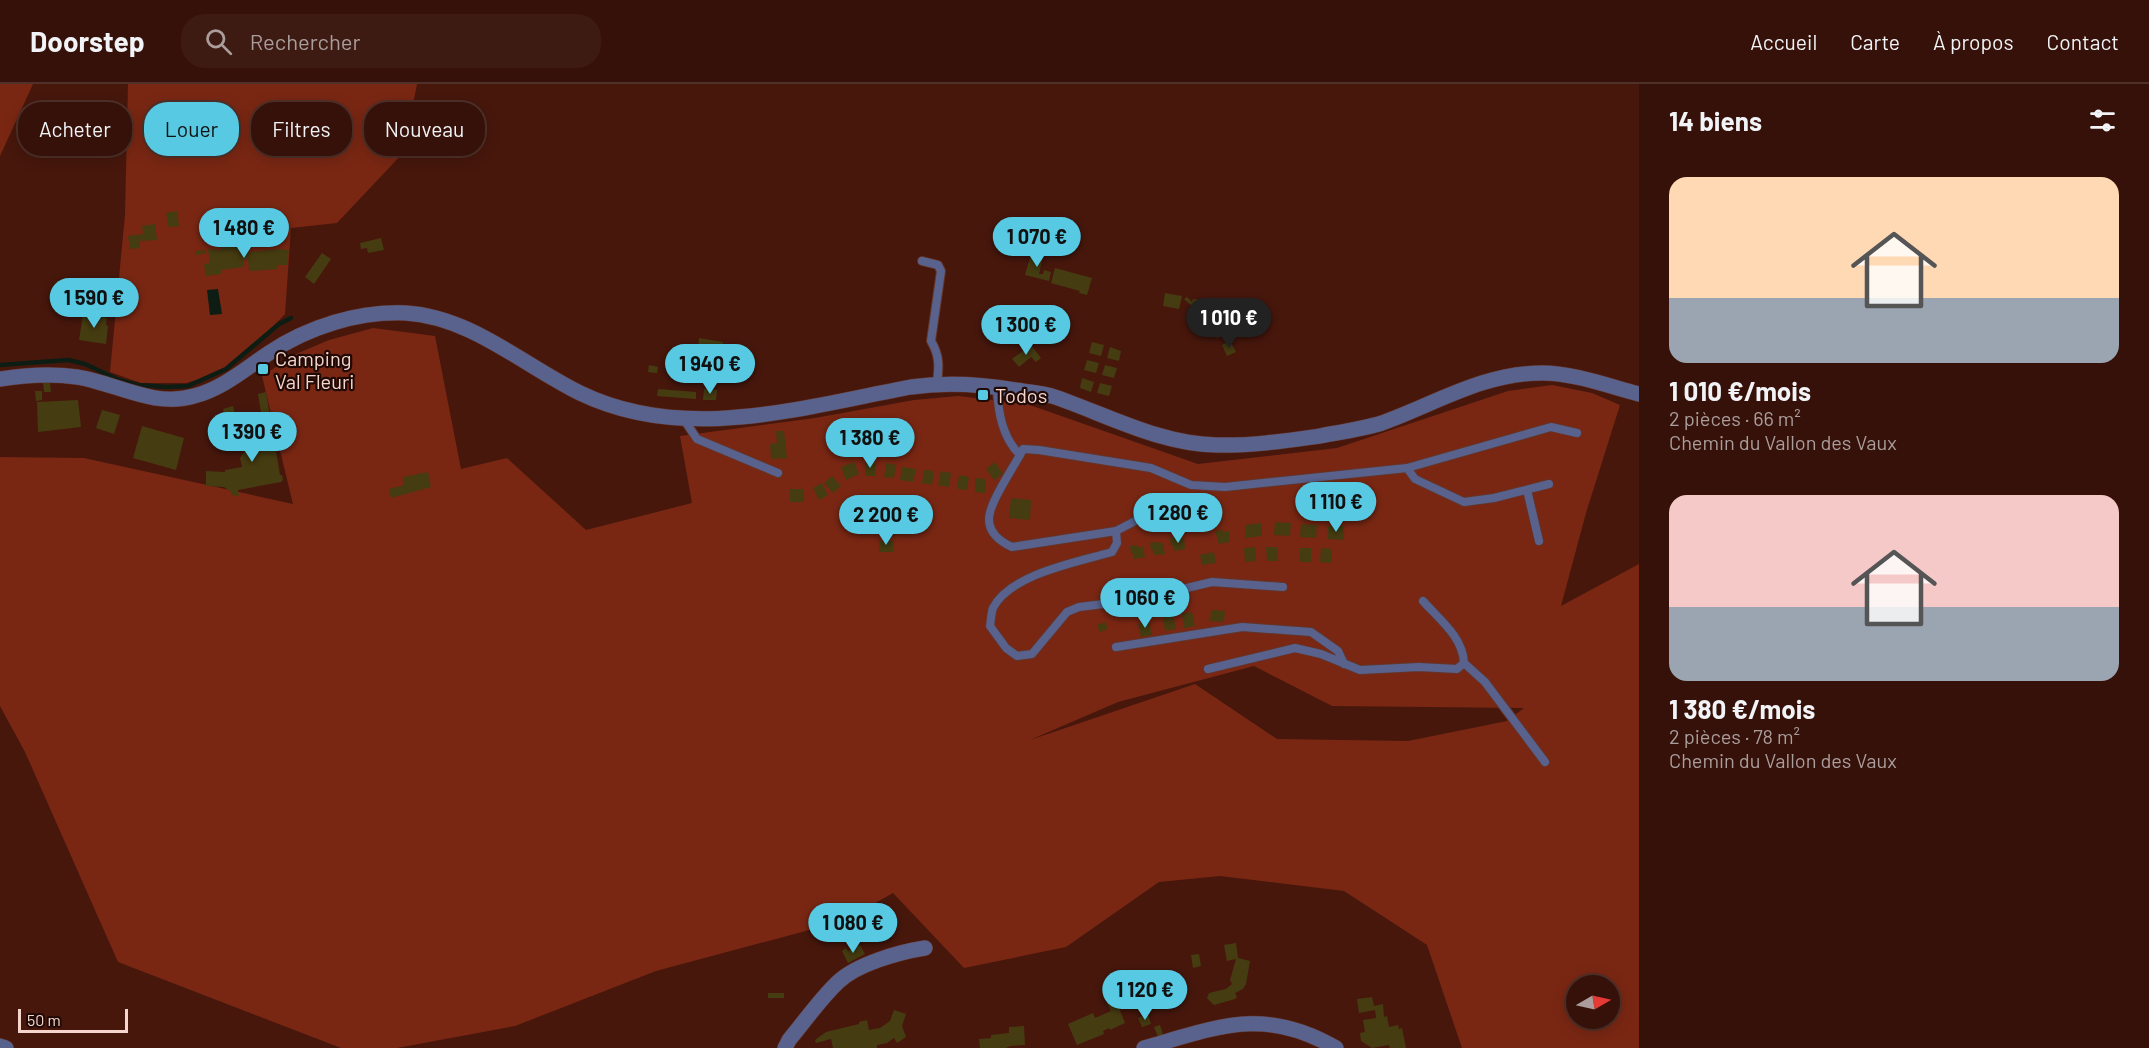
<!DOCTYPE html>
<html lang="fr">
<meta charset="utf-8">
<style>
body{margin:0;font-family:Barlow,sans-serif;background:#3d1a12;color:#f1f3f6;height:100vh;display:flex;flex-direction:column;font-size:22px;white-space:nowrap}
*{box-sizing:border-box;margin:0}
p{font-size:20px;color:#aa9d9c}
.icon{flex:none;width:33px;height:33px;fill:none;stroke:currentColor;stroke-width:2;stroke-linecap:round;stroke-linejoin:round}
.map{position:relative;flex:1;overflow:hidden}
.details{display:flex;flex-direction:column;background:#351109;width:510px}
.details>*{flex:none}
.guide{position:absolute;left:18px;top:18px;width:570px;height:54px;display:flex;gap:12px}
.needle{width:39px;rotate:81deg}
.controls{position:absolute;left:1566px;top:891px;display:grid;gap:12px}
.controls a{display:grid;place-items:center;width:54px;height:54px;border-radius:50%;background:#351109;box-shadow:0 3px 15px #0003,0 0 0 2px #4f312a;font-size:30px}
.scale{position:absolute;left:18px;bottom:15px;width:110px;box-sizing:border-box;padding-left:6px;border:3px solid #f6d5cd;border-top:0;font-size:16px;line-height:21px;white-space:nowrap;color:#f6d5cd;-webkit-text-stroke:4px #1f0a06;paint-order:stroke}
.price{position:absolute;translate:-50% -51px;padding:0 14px;border-radius:21px;background:#57c9e2;color:#111;font-size:20px;line-height:39px;filter:drop-shadow(0 2px 3px #0008)}
.price::after{content:'';position:absolute;left:50%;top:36px;width:18px;height:14px;margin-left:-9px;background:inherit;clip-path:polygon(0 0,100% 0,50% 100%)}
.price.active{background:#222;color:#fff}
ul{padding:0;list-style:none}
li{display:grid;align-content:center;gap:12px;height:318px;padding:0 30px}
li span{display:grid;place-items:center;height:186px;border-radius:18px;color:#555}
li>.icon{margin-inline-start:auto}
span .icon{width:108px;height:108px;fill:#fffc;stroke-width:1}
li b{font-size:26px}
h2{display:flex;justify-content:space-between;align-items:center;height:72px;padding:0 30px;font-size:26px}
.chip{padding:0 21px;border-radius:24px;background:#351109;box-shadow:0 3px 15px #0003,0 0 0 2px #4f312a;font-size:21px;line-height:54px}
.chip.active{background:#57c9e2;color:#111}
header{display:flex;align-items:center;gap:36px;box-sizing:border-box;height:84px;padding:0 30px;background:#351109;border-bottom:2px solid #4f312a}
header strong{font-size:28px}
nav{display:flex;gap:33px;margin-inline-start:auto;font-size:21px}
.search{width:420px;height:54px;background:#3d1a12;display:flex;align-items:center;gap:15px;box-sizing:border-box;padding:0 21px;border-radius:24px;color:#aa9d9c;font-size:22px}
main{display:flex;flex:1;min-height:0}
.map>svg:first-child{display:block}
.green{fill:#792713;fill-rule:evenodd}
.water{fill:#0d1d13}
.lines{fill:none;stroke-linecap:round;stroke-linejoin:round}
.stream{stroke:#0d1d13;stroke-width:4.5}
.building{fill:#463c11}
.service-casing{stroke:#63352b;stroke-width:10}
.minor-casing{stroke:#63352b;stroke-width:16}
.service{stroke:#59628c;stroke-width:8}
.minor{stroke:#59628c;stroke-width:15}
.poi-dot{fill:#57c9e2;stroke:#1f0a06;stroke-width:2}
.labels{text-anchor:middle;dominant-baseline:central;stroke-width:4.5;stroke-linejoin:round;paint-order:stroke}
.poi-label{font-size:20px;fill:#f6d5cd;stroke:#1f0a06;text-anchor:start}
</style>
<header>
<strong>Doorstep</strong>
<div class="search"><svg class="icon" aria-label="search" viewBox="0 0 24 24"><circle cx="10" cy="10" r="6"/><path d="M15 15l6 6"/></svg>Rechercher</div>
<nav><a>Accueil</a><a>Carte</a><a>À propos</a><a>Contact</a></nav>
</header>
<main>
<div class="map">
<svg width="1639" height="964" viewBox="0 0 1639 964">
<rect width="100%" height="100%" fill="#47170c"/>
<g class="green">
<polygon points="0,0 33,0 0,72"/>
<polygon points="128,0 417,0 404,68 337,139 291,144 285,230 264,252 217,290 186,299 141,299 110,288 125,131"/>
<path d="M 373,244 L 435,252 L 461,385 L 507,374 L 586,446 L 692,419 L 680,352 L 815,334 L 914,316 L 958,312 L 1027,320 L 1198,380 L 1337,364 L 1508,307 L 1552,301 L 1592,309 L 1620,321 L 1586,429 L 1561,522 L 1639,480 L 1639,964 L 1462,964 L 1427,861 L 1344,807 L 1220,792 L 1159,798 L 1066,863 L 964,884 L 893,809 L 843,837 L 656,887 L 515,942 L 397,964 L 341,964 L 118,878 L 25,668 L 0,622 L 0,373 L 84,374 L 293,420 L 262,292 L 296,270 L 329,256 ZM 1254,582 L 1332,622 L 1524,624 L 1507,637 L 1408,657 L 1277,655 L 1195,600 L 1030,656 L 1118,618 ZM 1576,902 L 1610,902 L 1610,934 L 1576,934 Z"/>
</g>
<polygon class="water" points="218,205 222,230 210,231 207,206"/>
<g class="lines">
<polyline class="stream" points="0,281 68,276 85,280 119,296 138,301 167,303 188,302 226,285 279,240 291,234"/>
</g>
<g class="building">
<polygon points="177,127 179,142 168,143 166,129"/>
<polygon points="155,140 157,156 140,157 140,164 130,165 128,152 143,150 142,142"/>
<polygon points="381,154 384,166 368,169 367,164 361,165 360,159"/>
<polygon points="247,159 248,168 279,165 289,166 287,181 278,181 278,185 249,187 248,175 243,176 244,183 221,186 221,190 206,192 204,180 210,179 208,165 221,166 220,162"/>
<polygon points="206,166 206,169 196,171 195,167"/>
<polygon points="322,169 331,175 314,200 305,193"/>
<polygon points="1031,170 1043,173 1039,190 1043,190 1044,186 1051,188 1049,197 1025,191"/>
<polygon points="1055,184 1092,194 1087,211 1079,209 1080,207 1051,199"/>
<polygon points="1165,209 1182,212 1179,225 1163,222"/>
<polygon points="1187,213 1192,218 1193,215 1201,216 1201,219 1213,220 1212,224 1192,222 1184,215"/>
<polygon points="1191,226 1208,229 1207,232 1190,229"/>
<polygon points="83,230 107,234 106,241 108,242 106,260 79,256"/>
<polygon points="1196,238 1220,243 1218,254 1195,244"/>
<polygon points="699,254 723,258 720,281 697,278"/>
<polygon points="1230,257 1236,268 1227,272 1222,261"/>
<polygon points="1092,258 1104,261 1101,272 1089,269"/>
<polygon points="1031,261 1041,274 1036,278 1031,273 1019,283 1012,275"/>
<polygon points="1110,263 1121,267 1119,277 1107,274"/>
<polygon points="1087,276 1099,279 1096,289 1084,286"/>
<polygon points="649,281 658,283 657,289 648,288"/>
<polygon points="1105,281 1117,284 1114,294 1102,291"/>
<polygon points="1082,294 1094,298 1091,308 1080,304"/>
<polygon points="43,299 50,299 51,308 44,308"/>
<polygon points="1100,299 1112,302 1109,312 1097,309"/>
<polygon points="658,305 696,308 696,315 657,312"/>
<polygon points="704,305 717,306 716,316 703,316"/>
<polygon points="35,307 42,307 42,316 36,317"/>
<polygon points="266,308 280,391 282,391 283,396 281,398 238,406 239,412 231,411 231,408 224,403 206,402 206,387 225,388 225,386 242,383 240,374 247,363 270,360 267,346 264,347 258,310"/>
<polygon points="78,316 81,343 38,348 37,318"/>
<polygon points="233,322 236,335 226,338 223,325"/>
<polygon points="102,326 120,331 114,350 96,344"/>
<polygon points="142,342 184,354 176,386 133,374"/>
<polygon points="776,347 784,347 787,374 771,375 770,360 777,359"/>
<polygon points="854,378 859,390 846,396 841,383"/>
<polygon points="866,378 876,379 875,392 865,392"/>
<polygon points="995,378 1003,390 994,396 986,385"/>
<polygon points="886,379 896,381 894,394 884,393"/>
<polygon points="902,383 916,385 913,398 900,396"/>
<polygon points="924,386 934,387 932,401 922,399"/>
<polygon points="941,387 951,389 949,403 938,401"/>
<polygon points="428,388 431,403 391,414 389,405 404,401 403,393"/>
<polygon points="959,391 969,393 967,406 957,405"/>
<polygon points="832,392 841,402 833,409 824,399"/>
<polygon points="975,394 986,395 985,409 975,408"/>
<polygon points="822,399 828,411 819,416 813,404"/>
<rect x="790" y="405" width="14" height="13"/>
<polygon points="1011,414 1031,416 1030,436 1009,434"/>
<polygon points="1275,438 1291,439 1290,452 1274,451"/>
<polygon points="1261,439 1262,452 1246,454 1245,441"/>
<polygon points="1301,440 1317,441 1316,454 1300,453"/>
<polygon points="1328,442 1344,442 1344,456 1328,455"/>
<polygon points="1223,446 1223,448 1229,447 1230,458 1219,460 1215,447"/>
<polygon points="1178,453 1179,455 1184,454 1185,465 1174,467 1174,462 1171,462 1170,454"/>
<polygon points="879,457 894,457 893,468 879,468"/>
<polygon points="1152,458 1163,459 1165,470 1154,471 1153,466 1151,467 1150,459"/>
<polygon points="1138,461 1138,463 1143,463 1145,473 1134,475 1133,470 1131,470 1130,462"/>
<polygon points="1255,463 1256,477 1245,478 1244,464"/>
<polygon points="1266,463 1277,463 1278,477 1267,477"/>
<rect x="1300" y="464" width="11" height="14"/>
<polygon points="1321,464 1332,465 1331,479 1320,478"/>
<polygon points="1214,468 1216,479 1202,481 1200,471"/>
<polygon points="1211,526 1225,527 1224,538 1210,537"/>
<polygon points="1192,528 1195,542 1184,544 1182,530"/>
<polygon points="1173,531 1176,545 1165,547 1163,533"/>
<polygon points="1149,537 1152,551 1141,553 1138,540"/>
<polygon points="1105,538 1108,545 1100,548 1097,541"/>
<polygon points="1236,859 1238,874 1250,877 1246,900 1243,905 1235,909 1237,913 1235,915 1214,921 1207,914 1209,909 1226,905 1232,900 1230,896 1236,875 1227,877 1224,861"/>
<polygon points="860,861 865,870 848,879 842,867 846,864 848,867"/>
<polygon points="1199,870 1201,882 1193,884 1191,871"/>
<rect x="768" y="909" width="16" height="5"/>
<polygon points="1372,913 1374,922 1383,920 1384,933 1387,932 1389,943 1398,941 1399,945 1402,944 1406,964 1390,964 1389,961 1372,964 1361,957 1360,949 1365,948 1363,936 1376,934 1375,926 1359,929 1357,915"/>
<polygon points="1115,914 1125,939 1110,946 1109,944 1103,947 1104,950 1077,961 1068,940 1093,929 1095,934 1111,927 1106,917"/>
<polygon points="894,926 906,930 902,942 906,953 897,959 894,954 887,959 877,961 877,964 833,964 831,955 816,959 815,956 826,948 859,940 859,938 867,936 869,946 880,944 890,937"/>
<polygon points="1148,930 1151,940 1142,943 1138,934"/>
<polygon points="1160,941 1163,951 1158,953 1154,943"/>
<polygon points="1024,942 1025,961 1010,962 1006,964 980,964 979,955 991,954 991,951 1009,949 1009,943"/>
</g>
<g class="lines">
<g class="service-casing">
<g id="service">
<path d="M 922,177 L 938,181 L 941,187 L 931,257 C 940,272 939,283 937,299"/>
<path d="M 997,303 C 998,328 1002,353 1020,371"/>
<polyline points="683,334 697,355 778,389"/>
<polyline points="1549,400 1494,414 1464,418 1415,395 1407,384 1551,343 1577,349"/>
<polyline points="1527,406 1539,457"/>
<path d="M 1180,434 L 1139,435 L 1116,447 L 1012,463 C 1001,458 989,449 989,435 C 989,418 1015,382 1023,365 L 1039,366 L 1151,384 L 1191,401 L 1225,403 L 1407,384"/>
<path d="M 1116,447 L 1117,459 L 1112,468 C 1078,478 1010,490 993,524 C 991,529 991,537 990,542 L 1006,564 L 1017,572 L 1032,570 L 1067,528 L 1079,523 L 1136,516 L 1212,498 L 1283,503"/>
<polyline points="1116,563 1242,543 1311,548 1338,567 1344,580"/>
<polyline points="1464,579 1485,598 1545,678"/>
<path d="M 1208,585 L 1295,564 L 1321,570 L 1360,586 L 1419,583 L 1457,585 L 1464,579 C 1463,553 1439,535 1423,517"/>
</g>
</g>
<g class="minor-casing">
<g id="minor">
<path d="M 0,295 C 25,291 51,289 77,293 C 116,299 153,324 194,312 C 222,305 245,285 269,269 C 308,243 358,227 406,229 C 471,233 523,281 580,309 C 685,360 803,323 911,303 C 946,298 980,300 1015,306 C 1028,308 1043,309 1055,313 C 1107,331 1160,360 1216,361 C 1251,362 1285,357 1320,352 C 1341,348 1362,345 1382,339 C 1435,320 1483,289 1542,289 C 1574,289 1608,302 1639,310"/>
<polyline points="0,962 6,964"/>
<path d="M 785,964 L 789,956 C 805,937 820,915 838,898 C 857,880 899,868 925,864"/>
<path d="M 1144,964 C 1217,943 1264,922 1336,964"/>
</g>
</g>
<use href="#service" class="service"/>
<use href="#minor" class="minor"/>
</g>
<g class="poi-dot">
<rect x="257" y="279" width="12" height="12" rx="3"/>
<rect x="977" y="305" width="12" height="12" rx="3"/>
</g>
<g class="labels">
<g class="poi-label">
<text x="275" y="274">Camping<tspan x="275" dy="23">Val Fleuri</tspan></text>
<text x="995" y="311">Todos</text>
</g>
</g>
</svg>
<div class="controls">
<a><svg class="needle" viewBox="-14 -14 28 28"><path d="M0-13l5 13h-10z" fill="#e53935"/><path d="M0 13l5-13h-10z" fill="#aa9d9c"/></svg></a>
</div>
<div class="scale">50 m</div>
<b class="price" style="left:244px;top:175px">1 480 €</b>
<b class="price" style="left:1037px;top:184px">1 070 €</b>
<b class="price" style="left:94px;top:245px">1 590 €</b>
<b class="price active" style="left:1229px;top:265px">1 010 €</b>
<b class="price" style="left:1026px;top:272px">1 300 €</b>
<b class="price" style="left:710px;top:311px">1 940 €</b>
<b class="price" style="left:252px;top:379px">1 390 €</b>
<b class="price" style="left:870px;top:385px">1 380 €</b>
<b class="price" style="left:1336px;top:449px">1 110 €</b>
<b class="price" style="left:1178px;top:460px">1 280 €</b>
<b class="price" style="left:886px;top:462px">2 200 €</b>
<b class="price" style="left:1145px;top:545px">1 060 €</b>
<b class="price" style="left:853px;top:870px">1 080 €</b>
<b class="price" style="left:1145px;top:937px">1 120 €</b>
<div class="guide">
<a class="chip">Acheter</a>
<a class="chip active">Louer</a>
<a class="chip">Filtres</a>
<a class="chip">Nouveau</a>
</div>
</div>
<section class="details">
<h2>14 biens<svg class="icon" aria-label="filters" viewBox="0 0 24 24"><path d="M4 7h16M4 17h16"/><circle cx="9" cy="7" r="2"/><circle cx="15" cy="17" r="2"/></svg></h2>
<ul>
<li><span style="background:linear-gradient(#ffd9b3 65%,#9aa5b1 0)"><svg class="icon" aria-label="home" viewBox="0 0 24 24"><path d="M3 11l9-7 9 7M6 9v11h12V9"/></svg></span><div><b>1 010 €/mois</b><p>2 pièces · 66 m²</p><p>Chemin du Vallon des Vaux</p></div></li>
<li><span style="background:linear-gradient(#f6c9c9 60%,#9aa5b1 0)"><svg class="icon" aria-label="home" viewBox="0 0 24 24"><path d="M3 11l9-7 9 7M6 9v11h12V9"/></svg></span><div><b>1 380 €/mois</b><p>2 pièces · 78 m²</p><p>Chemin du Vallon des Vaux</p></div></li>
</ul>
</section>
</main>
